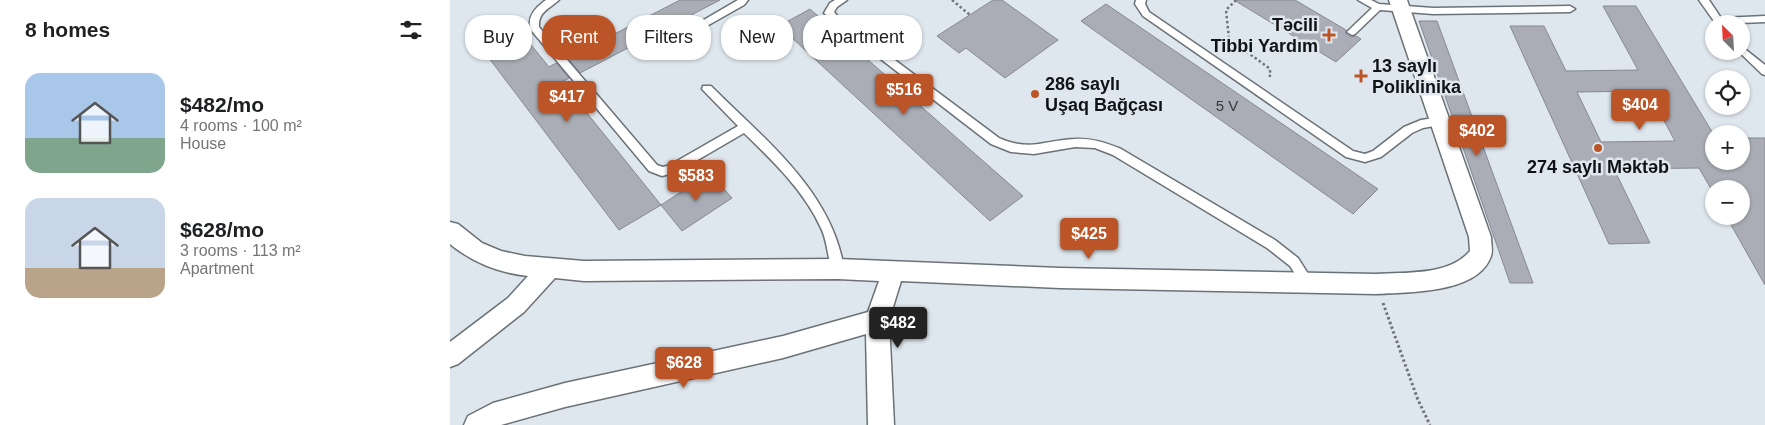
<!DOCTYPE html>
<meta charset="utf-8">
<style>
body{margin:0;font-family:Helvetica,sans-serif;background:#f2f2f2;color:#202124;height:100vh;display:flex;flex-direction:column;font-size:19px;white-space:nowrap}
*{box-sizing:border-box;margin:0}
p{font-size:16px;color:#757577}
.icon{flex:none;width:28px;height:28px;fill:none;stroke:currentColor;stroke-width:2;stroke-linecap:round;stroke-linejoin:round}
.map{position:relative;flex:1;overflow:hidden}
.panel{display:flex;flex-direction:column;background:#fff;width:450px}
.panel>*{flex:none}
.guide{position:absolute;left:15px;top:15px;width:475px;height:45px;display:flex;gap:10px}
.needle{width:32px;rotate:336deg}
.tools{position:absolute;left:1255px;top:15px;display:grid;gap:10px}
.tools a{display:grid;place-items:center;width:45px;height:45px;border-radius:50%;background:#fff;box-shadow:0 1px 4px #0004;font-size:25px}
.price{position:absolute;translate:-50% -42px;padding:0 11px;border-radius:5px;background:#bb5528;color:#fff;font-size:16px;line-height:32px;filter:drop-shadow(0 1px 2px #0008)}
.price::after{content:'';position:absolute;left:50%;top:30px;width:15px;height:11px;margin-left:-8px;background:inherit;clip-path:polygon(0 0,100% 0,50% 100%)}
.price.on{background:#222;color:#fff}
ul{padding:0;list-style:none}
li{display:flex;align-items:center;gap:15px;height:125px;padding:0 25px}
li span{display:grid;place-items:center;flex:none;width:140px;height:100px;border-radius:15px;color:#555}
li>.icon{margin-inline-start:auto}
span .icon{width:60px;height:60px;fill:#fffc;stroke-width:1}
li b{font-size:21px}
h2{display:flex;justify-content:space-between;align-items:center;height:60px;padding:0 25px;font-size:21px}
.pill{padding:0 18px;border-radius:20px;background:#fff;box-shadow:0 1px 4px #0004;font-size:18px;line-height:45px}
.pill.on{background:#bb5528;color:#fff}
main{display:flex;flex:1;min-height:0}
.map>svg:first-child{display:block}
.building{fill:#aaadb5;stroke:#868991;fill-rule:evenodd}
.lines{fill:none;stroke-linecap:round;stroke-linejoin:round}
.service-casing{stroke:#6a7277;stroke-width:3}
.minor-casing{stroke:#6a7277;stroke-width:3}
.path-far1{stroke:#6f7478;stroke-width:2.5;stroke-dasharray:2.5 2.5;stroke-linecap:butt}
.path{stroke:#6f7478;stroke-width:3;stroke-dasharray:2.5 2.5;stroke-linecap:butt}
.service{fill:#fff;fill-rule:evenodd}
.minor{fill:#fff;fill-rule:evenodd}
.poi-dot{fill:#bb5528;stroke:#dfe7ee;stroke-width:2}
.labels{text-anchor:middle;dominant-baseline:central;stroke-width:5;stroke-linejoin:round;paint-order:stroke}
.number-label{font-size:15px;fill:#363a3d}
.poi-label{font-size:18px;font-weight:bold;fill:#101315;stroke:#dfe7ee;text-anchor:start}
</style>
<main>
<section class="panel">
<h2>8 homes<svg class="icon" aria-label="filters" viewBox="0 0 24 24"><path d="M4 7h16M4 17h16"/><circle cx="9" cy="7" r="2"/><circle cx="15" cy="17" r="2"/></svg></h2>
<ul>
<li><span style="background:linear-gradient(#a9c7e8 65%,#7fa58c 0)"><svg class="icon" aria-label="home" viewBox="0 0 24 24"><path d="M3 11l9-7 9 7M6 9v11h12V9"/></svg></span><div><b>$482/mo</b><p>4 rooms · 100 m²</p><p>House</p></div></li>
<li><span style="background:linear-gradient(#c9d6e8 70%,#b9a48a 0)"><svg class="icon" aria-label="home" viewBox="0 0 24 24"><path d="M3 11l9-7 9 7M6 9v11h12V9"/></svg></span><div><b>$628/mo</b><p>3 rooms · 113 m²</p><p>Apartment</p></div></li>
</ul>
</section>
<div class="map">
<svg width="1315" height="425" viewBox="0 0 1315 425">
<rect width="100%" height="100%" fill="#dfe7ee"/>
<g class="building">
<polygon points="230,0 270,0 130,73 118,58"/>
<polygon points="543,0 552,0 608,40 555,78 516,48 509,53 487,36"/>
<polygon points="784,0 845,0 896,30 896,34 901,37 906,36 911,39 886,62"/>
<polygon points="656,4 928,189 903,214 631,21"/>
<path d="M 1153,6 L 1186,6 L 1264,135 L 1264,161 L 1291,161 L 1291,138 L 1315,138 L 1315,285 L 1276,216 L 1291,216 L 1291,189 L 1264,189 L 1264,194 L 1249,168 L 1164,169 L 1200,243 L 1159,244 L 1060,26 L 1094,26 L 1116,71 L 1188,70 ZM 1198,91 L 1225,141 L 1151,142 L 1127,92 Z"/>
<polygon points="360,9 573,196 540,221 329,26"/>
<polygon points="57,15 99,67 106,63 119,78 112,82 211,205 169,230 20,33"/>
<polygon points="969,21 987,21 1083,283 1060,283"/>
<polygon points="260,173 282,198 232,231 211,205"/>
</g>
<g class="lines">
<g class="service-casing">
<g id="service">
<path d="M 96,0 L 109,0 C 99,9 88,12 89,27 L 207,165 L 213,167 L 220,165 L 288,126 L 252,89 L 253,86 L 261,86 C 314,139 382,191 394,269 L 392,273 L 388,274 L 384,273 C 377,259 378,242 371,228 C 354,191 323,161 294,133 L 227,172 L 212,176 L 199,171 L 81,30 C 76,17 86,7 96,0 Z"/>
<polygon points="288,0 298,0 294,5 232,40 226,40 226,36"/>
<path d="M 385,0 L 397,0 L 387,7 L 384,12 L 390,19 L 549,138 C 580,152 595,140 625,139 C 642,138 656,143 671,149 L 825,240 L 848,258 L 862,280 L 864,284 L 862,288 L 858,289 L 854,288 L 840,266 L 817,248 L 663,155 L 645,148 L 625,147 L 584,154 L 561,152 L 541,144 L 384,23 L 374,13 L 380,3 Z"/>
<polygon points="686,0 696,0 695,4 699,12 903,151 915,154 923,151 954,127 971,120 991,117 996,121 995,124 973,128 962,133 931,157 915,162 896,157 693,16 685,4"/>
<polygon points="908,0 921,0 929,4 983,8 1120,6 1125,9 1120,12 983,14 930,10 905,34 902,35 897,32 899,30 922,8"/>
<polygon points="1249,0 1259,0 1271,18 1315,16 1315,22 1266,24"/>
<polygon points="1291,46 1315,65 1315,75 1312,74 1288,51 1291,51"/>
</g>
</g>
<g class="minor-casing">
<path id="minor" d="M 939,0 L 957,0 L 1041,237 C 1041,243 1043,251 1041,256 C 1028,294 958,292 926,294 L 610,288 L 451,281 L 439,320 L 444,425 L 418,425 L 416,334 L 333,358 L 115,407 L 51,425 L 14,425 L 18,416 L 43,403 L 115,383 L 333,336 L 418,312 L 429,281 L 388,279 L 134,281 L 105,278 L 74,312 L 8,364 L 0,367 L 0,342 L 58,298 L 78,276 C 49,273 22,262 0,244 L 0,222 L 8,224 L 32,243 L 51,251 L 75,256 L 134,261 L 388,259 L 610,268 L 926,274 C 956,272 999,276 1020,251 L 1019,237 Z"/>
</g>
<g class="path-far1">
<polyline points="502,0 520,15"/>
<polyline points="786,0 776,10 779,39 819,68 821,74 818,79"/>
</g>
<polyline class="path" points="933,303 968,400 980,425"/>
<use href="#service" class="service"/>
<use href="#minor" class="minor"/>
</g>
<g class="poi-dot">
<path d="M876.5 27.5h5v5h5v5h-5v5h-5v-5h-5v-5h5z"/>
<path d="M908.5 68.5h5v5h5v5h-5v5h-5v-5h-5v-5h5z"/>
<circle cx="585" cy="94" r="5"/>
<circle cx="1148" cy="148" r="5"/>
</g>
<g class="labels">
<g class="number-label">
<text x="777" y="105">5 V</text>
</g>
<g class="poi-label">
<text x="868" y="25" text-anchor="end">Təcili<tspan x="868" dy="21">Tibbi Yardım</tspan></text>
<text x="922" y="66">13 saylı<tspan x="922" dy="21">Poliklinika</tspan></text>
<text x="595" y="84">286 saylı<tspan x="595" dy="21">Uşaq Bağçası</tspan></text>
<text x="1148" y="167" text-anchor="middle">274 saylı Məktəb</text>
</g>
</g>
</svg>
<div class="tools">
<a><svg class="needle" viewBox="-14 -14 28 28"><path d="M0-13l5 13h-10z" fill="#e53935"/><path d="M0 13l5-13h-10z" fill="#757577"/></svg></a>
<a><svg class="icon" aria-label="locate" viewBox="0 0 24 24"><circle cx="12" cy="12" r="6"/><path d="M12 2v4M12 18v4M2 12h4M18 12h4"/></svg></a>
<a>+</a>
<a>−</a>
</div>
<b class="price" style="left:454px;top:116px">$516</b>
<b class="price" style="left:117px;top:123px">$417</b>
<b class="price" style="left:1190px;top:131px">$404</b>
<b class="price" style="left:1027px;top:157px">$402</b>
<b class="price" style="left:246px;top:202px">$583</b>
<b class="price" style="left:639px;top:260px">$425</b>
<b class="price on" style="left:448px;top:349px">$482</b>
<b class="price" style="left:234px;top:389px">$628</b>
<div class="guide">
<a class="pill">Buy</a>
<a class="pill on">Rent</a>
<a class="pill">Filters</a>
<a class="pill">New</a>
<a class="pill">Apartment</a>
</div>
</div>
</main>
